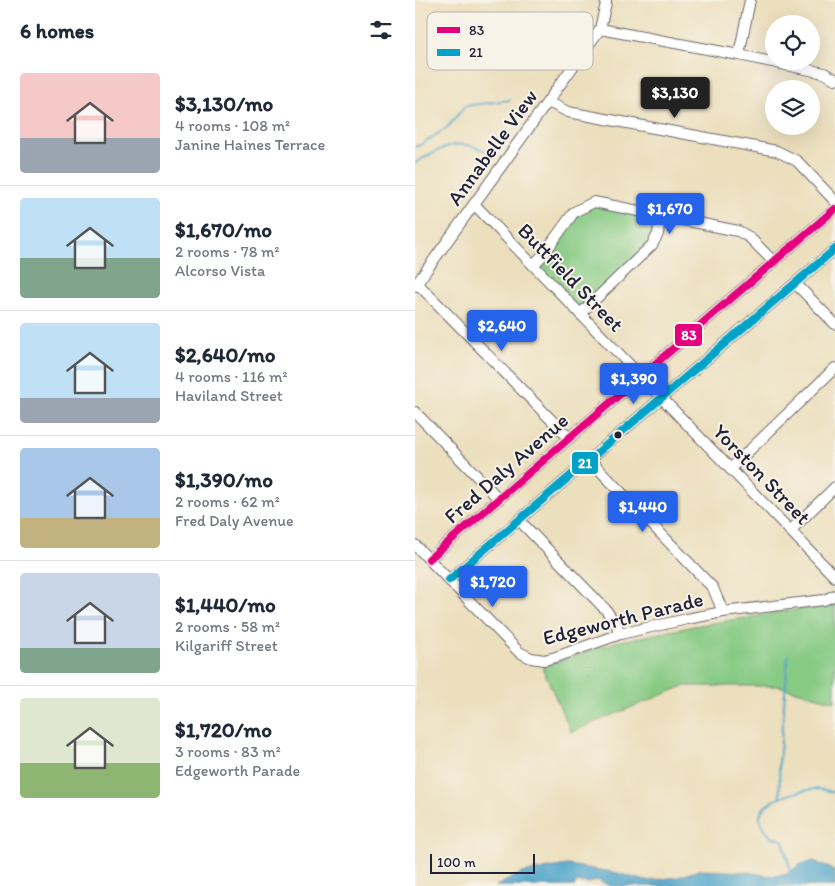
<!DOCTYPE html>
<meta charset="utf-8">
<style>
body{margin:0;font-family:Itim,sans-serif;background:#f2f2f3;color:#1f2937;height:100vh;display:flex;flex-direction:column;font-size:19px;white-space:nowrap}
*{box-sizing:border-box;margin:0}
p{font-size:16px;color:#747a83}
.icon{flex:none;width:28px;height:28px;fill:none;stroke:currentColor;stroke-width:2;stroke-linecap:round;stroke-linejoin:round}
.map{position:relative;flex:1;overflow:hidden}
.side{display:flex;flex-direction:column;background:#fff;width:415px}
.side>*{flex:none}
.fabs{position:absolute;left:350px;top:15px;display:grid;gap:10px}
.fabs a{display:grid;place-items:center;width:55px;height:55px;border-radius:50%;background:#fff;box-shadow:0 5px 20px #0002;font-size:25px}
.scale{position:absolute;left:15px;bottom:12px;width:105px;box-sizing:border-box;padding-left:5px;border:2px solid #22223b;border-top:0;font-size:14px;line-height:18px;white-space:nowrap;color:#22223b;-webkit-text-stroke:4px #f7f3e8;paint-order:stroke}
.price{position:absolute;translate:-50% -42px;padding:0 11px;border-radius:5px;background:#2563eb;color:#fff;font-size:16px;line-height:32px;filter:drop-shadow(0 1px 2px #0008)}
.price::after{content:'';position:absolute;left:50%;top:30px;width:15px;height:11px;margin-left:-8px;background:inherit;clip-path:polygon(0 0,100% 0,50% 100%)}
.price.current{background:#222;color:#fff}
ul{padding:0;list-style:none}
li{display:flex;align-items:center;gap:15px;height:125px;padding:0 20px}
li+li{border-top:1px solid #e0e1e3}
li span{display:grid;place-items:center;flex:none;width:140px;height:100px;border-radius:5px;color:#555}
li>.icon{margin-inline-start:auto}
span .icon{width:60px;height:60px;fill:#fffc;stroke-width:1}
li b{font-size:21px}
h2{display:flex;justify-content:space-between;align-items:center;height:60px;padding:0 20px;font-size:21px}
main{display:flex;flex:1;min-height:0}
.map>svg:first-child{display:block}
.green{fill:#87ca84;stroke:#547660}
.water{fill:#4ea4cb;stroke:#386383}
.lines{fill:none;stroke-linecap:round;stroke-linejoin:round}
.stream{stroke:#4ea4cb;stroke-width:2}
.minor-casing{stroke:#696468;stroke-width:12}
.minor{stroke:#fff;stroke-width:10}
.bus-1-casing{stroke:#f7f3e8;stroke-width:11}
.bus-2-casing{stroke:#f7f3e8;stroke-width:11}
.bus-1{stroke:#e5007d;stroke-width:8}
.bus-2{stroke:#02a2c7;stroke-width:8}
.bus-dot{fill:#22223b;stroke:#f7f3e8;stroke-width:2}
.labels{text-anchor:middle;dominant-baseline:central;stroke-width:4;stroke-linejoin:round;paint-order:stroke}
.street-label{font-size:21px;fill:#22223b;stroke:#f7f3e8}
.key{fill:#f7f3e8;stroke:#b7b4b4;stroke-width:1}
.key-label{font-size:14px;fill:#22223b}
.line-badge{stroke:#f7f3e8;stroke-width:2}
.badge-label{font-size:14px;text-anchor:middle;font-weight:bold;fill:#fff}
</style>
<main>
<section class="side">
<h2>6 homes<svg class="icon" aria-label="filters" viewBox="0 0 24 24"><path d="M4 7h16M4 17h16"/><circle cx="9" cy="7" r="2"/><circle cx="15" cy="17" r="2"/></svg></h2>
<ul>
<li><span style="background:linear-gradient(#f6c9c9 65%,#9aa5b1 0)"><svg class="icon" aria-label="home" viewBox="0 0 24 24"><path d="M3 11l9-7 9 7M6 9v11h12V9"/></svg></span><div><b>$3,130/mo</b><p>4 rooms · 108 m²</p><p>Janine Haines Terrace</p></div></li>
<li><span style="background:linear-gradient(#bfe0f5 60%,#7fa58c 0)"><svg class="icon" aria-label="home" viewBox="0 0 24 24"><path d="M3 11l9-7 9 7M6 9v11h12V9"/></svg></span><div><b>$1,670/mo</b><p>2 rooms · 78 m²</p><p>Alcorso Vista</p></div></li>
<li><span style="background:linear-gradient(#bfe0f5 75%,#9aa5b1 0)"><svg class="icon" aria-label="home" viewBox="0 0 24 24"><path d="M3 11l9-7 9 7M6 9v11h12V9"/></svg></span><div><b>$2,640/mo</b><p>4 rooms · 116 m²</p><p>Haviland Street</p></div></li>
<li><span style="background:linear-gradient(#a9c7e8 70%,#c2b280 0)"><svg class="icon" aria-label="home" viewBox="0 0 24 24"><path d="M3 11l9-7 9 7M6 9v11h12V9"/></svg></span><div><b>$1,390/mo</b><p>2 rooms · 62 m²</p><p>Fred Daly Avenue</p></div></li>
<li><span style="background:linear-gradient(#c9d6e8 75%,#7fa58c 0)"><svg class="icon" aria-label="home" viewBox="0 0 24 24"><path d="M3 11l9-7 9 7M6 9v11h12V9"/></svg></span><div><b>$1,440/mo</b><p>2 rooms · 58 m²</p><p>Kilgariff Street</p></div></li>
<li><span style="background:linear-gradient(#dfe7d0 65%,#8fb573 0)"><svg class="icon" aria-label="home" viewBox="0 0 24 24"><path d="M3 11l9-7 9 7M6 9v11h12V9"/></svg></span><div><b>$1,720/mo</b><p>3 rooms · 83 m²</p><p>Edgeworth Parade</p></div></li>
</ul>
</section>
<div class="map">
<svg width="420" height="886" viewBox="0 0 420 886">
<rect width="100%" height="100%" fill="#f7f3e8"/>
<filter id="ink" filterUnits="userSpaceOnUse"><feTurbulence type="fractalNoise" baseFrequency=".02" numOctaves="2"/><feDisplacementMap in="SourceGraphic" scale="10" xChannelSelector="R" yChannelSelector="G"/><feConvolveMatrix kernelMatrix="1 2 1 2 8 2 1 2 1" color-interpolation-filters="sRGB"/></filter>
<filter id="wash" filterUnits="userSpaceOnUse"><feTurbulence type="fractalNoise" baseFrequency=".0096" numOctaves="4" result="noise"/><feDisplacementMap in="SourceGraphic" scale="20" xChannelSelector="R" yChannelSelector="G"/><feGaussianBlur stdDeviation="1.12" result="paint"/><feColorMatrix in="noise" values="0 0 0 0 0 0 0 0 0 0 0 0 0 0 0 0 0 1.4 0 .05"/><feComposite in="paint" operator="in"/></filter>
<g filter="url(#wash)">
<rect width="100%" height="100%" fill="#ecdfbd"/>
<g class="green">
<polygon points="179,202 245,215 243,234 165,314 118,265 159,212"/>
<polygon points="420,603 420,702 364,686 269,686 156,732 127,667 201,642 279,626 417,604"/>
</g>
<polygon class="water" points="399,861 414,868 420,872 420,886 196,886 182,880 174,883 161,882 160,886 81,886 107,873 152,865 198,872 231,881 263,877 284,870 330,872 355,876 370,875 386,864"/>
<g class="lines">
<g class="stream">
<polyline points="0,147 5,145 32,128 50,106 95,100"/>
<path d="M 0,163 C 14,155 34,142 51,145 C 60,146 70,151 78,154"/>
<polyline points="365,798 364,764 373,656"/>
<path d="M 376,873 L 368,841 L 363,838 L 356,837 C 352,832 345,824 345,817 C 345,799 388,790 401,789 C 407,789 414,791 420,793"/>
</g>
</g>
</g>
<g filter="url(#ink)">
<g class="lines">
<g class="minor-casing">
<g id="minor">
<polyline points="185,29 324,55 409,73 420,79"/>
<polyline points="324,55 335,0"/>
<polyline points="133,102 153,112 362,151 382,161 420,201"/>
<polyline points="59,204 420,577"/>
<polyline points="118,265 128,255 159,212 179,202 323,231 334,237 359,262"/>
<polyline points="2,283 154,438"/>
<polyline points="380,283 420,324"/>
<polyline points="0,286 185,29 191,3 191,0"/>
<polyline points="165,314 237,245 243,234 245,215"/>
<polyline points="0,412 84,499"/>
<polyline points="175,460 298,588 308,612"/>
<polyline points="315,469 420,368"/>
<polyline points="104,520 191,610 202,626 205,634"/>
<polyline points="375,531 420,487"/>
<polyline points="0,545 104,652 116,658 129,660 141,657 205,634 272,619 308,612 409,600 420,595"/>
<polyline points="14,559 420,209"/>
<polyline points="34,580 420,249"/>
</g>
</g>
<use href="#minor" class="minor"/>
<g class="bus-1-casing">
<polyline id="bus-1" points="14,559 420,209"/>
</g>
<g class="bus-2-casing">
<polyline id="bus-2" points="34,580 420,249"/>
</g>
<use href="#bus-1" class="bus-1"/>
<use href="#bus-2" class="bus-2"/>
</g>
</g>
<circle class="bus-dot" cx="203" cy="435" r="4.5"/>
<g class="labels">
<g class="street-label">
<text transform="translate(77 147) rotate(-54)">Annabelle View</text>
<text transform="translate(156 277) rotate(46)">Buttfield Street</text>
<text transform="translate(91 468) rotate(-41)">Fred Daly Avenue</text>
<text transform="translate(347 474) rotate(46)">Yorston Street</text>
<text transform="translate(208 618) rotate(-14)">Edgeworth Parade</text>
</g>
</g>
<rect x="12" y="12" width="166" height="58" rx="8" class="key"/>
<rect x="22" y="27" width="23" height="6" fill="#e5007d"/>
<rect x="22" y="49" width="23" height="7" fill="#02a2c7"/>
<g class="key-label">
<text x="54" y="35">83</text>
<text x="54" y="57">21</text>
</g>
<g class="line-badge">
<rect x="259" y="323" width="29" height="24" rx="5" fill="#e5007d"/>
<rect x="156" y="451" width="28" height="24" rx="5" fill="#02a2c7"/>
</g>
<g class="badge-label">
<text x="274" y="340">83</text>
<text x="170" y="468">21</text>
</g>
</svg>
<div class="fabs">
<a><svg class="icon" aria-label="locate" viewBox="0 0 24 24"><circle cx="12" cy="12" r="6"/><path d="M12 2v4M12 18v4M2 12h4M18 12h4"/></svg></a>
<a><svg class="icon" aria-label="layers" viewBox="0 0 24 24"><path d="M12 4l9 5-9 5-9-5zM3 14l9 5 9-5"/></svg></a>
</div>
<div class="scale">100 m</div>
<b class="price current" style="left:260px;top:119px">$3,130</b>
<b class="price" style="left:255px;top:235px">$1,670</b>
<b class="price" style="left:87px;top:352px">$2,640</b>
<b class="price" style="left:219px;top:405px">$1,390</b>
<b class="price" style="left:228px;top:533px">$1,440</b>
<b class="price" style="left:78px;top:608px">$1,720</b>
</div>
</main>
